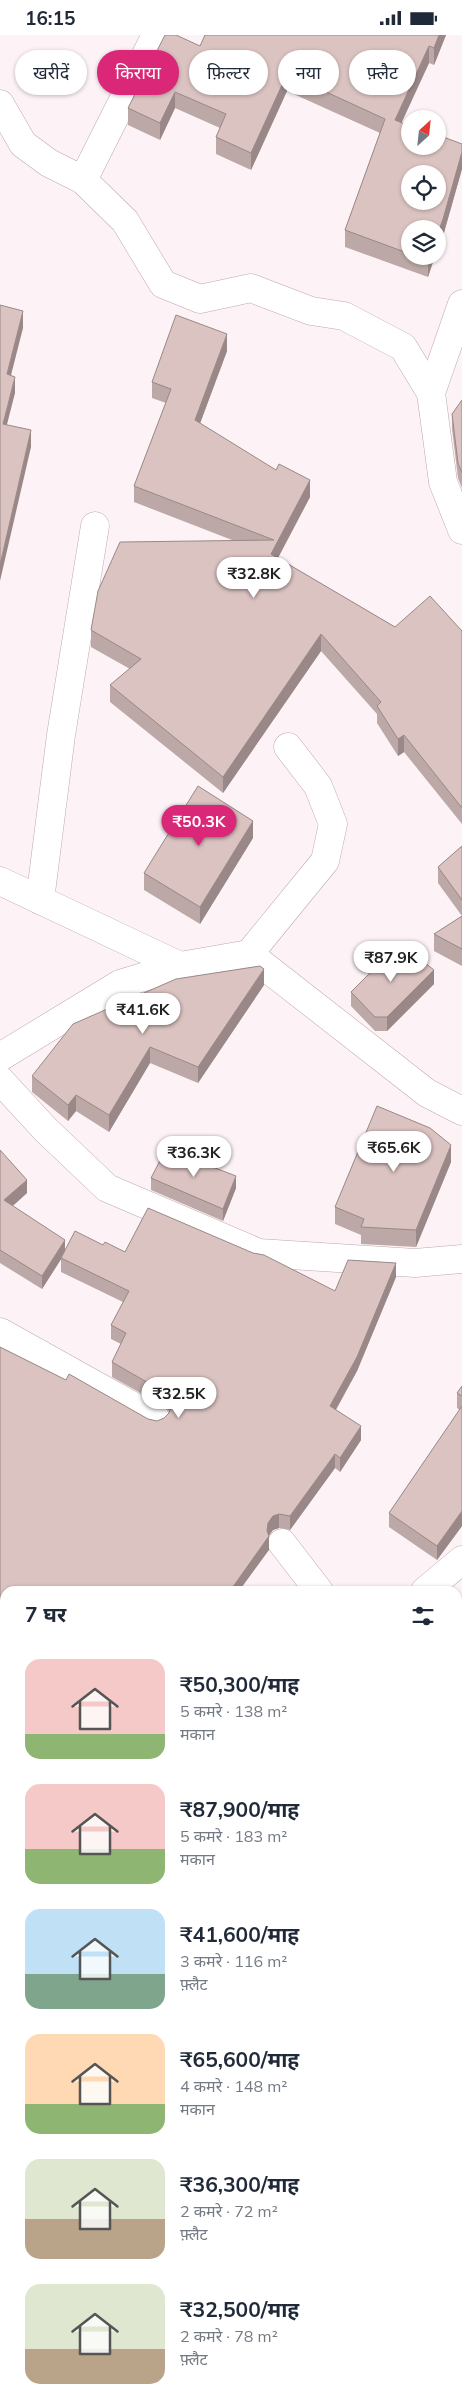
<!DOCTYPE html>
<html lang="hi">
<meta charset="utf-8">
<style>
body{margin:0;font-family:Mulish,"Noto Sans Devanagari",sans-serif;background:#f6f6f7;color:#1f2937;height:100vh;display:flex;flex-direction:column;font-size:19px;white-space:nowrap}
*{box-sizing:border-box;margin:0}
p{font-size:16px;color:#747a83}
.icon{flex:none;width:28px;height:28px;fill:none;stroke:currentColor;stroke-width:2;stroke-linecap:round;stroke-linejoin:round}
.map{position:relative;flex:1;overflow:hidden}
.side{position:absolute;left:0px;top:1551px;width:462px;height:821px;display:flex;flex-direction:column;background:#fff;border-radius:15px 15px 0 0;box-shadow:0 1px 4px #0004}
.side>*{flex:none}
.hud{position:absolute;left:15px;top:15px;width:432px;height:45px;display:flex;gap:10px}
.needle{width:32px;rotate:27deg}
.buttons{position:absolute;left:401px;top:75px;display:grid;gap:10px}
.buttons a{display:grid;place-items:center;width:45px;height:45px;border-radius:50%;background:#fff;box-shadow:0 1px 4px #0004;font-size:25px}
.price{position:absolute;translate:-50% -42px;padding:0 11px;border-radius:18px;background:#fff;color:#222;font-size:16px;line-height:32px;filter:drop-shadow(0 1px 2px #0008)}
.price::after{content:'';position:absolute;left:50%;top:30px;width:15px;height:11px;margin-left:-8px;background:inherit;clip-path:polygon(0 0,100% 0,50% 100%)}
.price.current{background:#db2777;color:#fff}
ul{padding:0;list-style:none}
li{display:flex;align-items:center;gap:15px;height:125px;padding:0 25px}
li span{display:grid;place-items:center;flex:none;width:140px;height:100px;border-radius:15px;color:#555}
li>.icon{margin-inline-start:auto}
span .icon{width:60px;height:60px;fill:#fffc;stroke-width:1}
li b{font-size:21px}
h2{display:flex;justify-content:space-between;align-items:center;height:60px;padding:0 25px;font-size:21px}
.pill{padding:0 18px;border-radius:22px;background:#fff;box-shadow:0 1px 4px #0004;font-size:18px;line-height:45px}
.pill.current{background:#db2777;color:#fff}
.status{display:flex;justify-content:space-between;align-items:center;height:35px;padding:0 25px;background:#fff;direction:ltr}
.status svg{height:14px;fill:currentColor}
.map>svg:first-child{display:block}
.lines{fill:none;stroke-linecap:round;stroke-linejoin:round}
.street-casing{stroke:#bea8ae;stroke-width:29}
.secondary-casing{stroke:#bea8ae;stroke-width:29}
.street{stroke:#fff;stroke-width:28}
.secondary{stroke:#fff;stroke-width:28}
.wall{fill:#bca8a6}
.shaded-wall{fill:#998887}
.building{fill:#dbc3c1;stroke:#998887;fill-rule:evenodd}
</style>
<div class="status"><b>16:15</b><svg viewBox="0 0 49 12"><path d="M0 12V9h3v3zM5 12V6h3v6zM10 12V3h3v9zM15 12V0h3v12zM26 1h20v11H26zM47 4h2v5h-2z"/></svg></div>
<div class="map">
<svg width="462" height="2372" viewBox="0 0 462 2372">
<rect width="100%" height="100%" fill="#fdf3f6"/>
<g class="lines">
<g class="street-casing">
<g id="street">
<polyline points="0,69 23,109 49,128 83,145 125,186 163,249 200,264 251,253 311,276 344,281 403,312 431,358"/>
<polyline points="83,145 156,0"/>
<polyline points="462,269 431,358 443,447 462,495"/>
<polyline points="0,846 180,931"/>
<polyline points="40,865 61,700 95,491"/>
<polyline points="249,919 325,826 333,789 318,751 288,712"/>
<polyline points="0,1045 45,1094 107,1153 259,1218 415,1228 462,1224"/>
<polyline points="0,1297 156,1384"/>
<polyline points="282,1508 319,1556"/>
<polyline points="425,1556 462,1525"/>
<polyline points="0,1712 5,1715"/>
<polyline points="458,1723 462,1725"/>
<polyline points="0,1782 5,1775"/>
<polyline points="458,1990 462,1994"/>
<polyline points="386,2368 393,2372"/>
</g>
</g>
<g class="secondary-casing">
<polyline id="secondary" points="0,1022 120,949 180,931 249,919 427,1058 462,1076"/>
</g>
<use href="#street" class="street"/>
<use href="#secondary" class="secondary"/>
</g>
<g class="wall">
<polygon points="205,0 446,0 434,30 429,28 401,88 462,109 462,134 443,201 410,194 410,221 435,221 428,242 345,212 345,195 380,98 287,56 251,135 216,119 216,102 220,93 175,73 160,105 128,90 128,73 200,11"/>
<polygon points="227,316 200,388 310,462 278,523 395,592 462,596 462,789 404,717 398,721 377,688 377,679 321,616 223,758 110,667 110,650 130,634 91,612 91,595 232,505 134,467 134,451 166,368 152,363 152,347"/>
<polygon points="462,365 462,453 458,443 452,394 452,379"/>
<polygon points="253,803 200,889 144,855 144,838"/>
<polygon points="462,811 462,931 434,916 434,899 462,881 438,848 438,832"/>
<polygon points="403,923 434,949 387,996 375,996 351,971 351,957"/>
<polygon points="264,950 198,1048 150,1028 109,1097 76,1076 68,1086 32,1057 32,1041"/>
<polygon points="0,1115 27,1158 12,1171 65,1215 103,1210 125,1217 335,1256 396,1242 357,1336 336,1375 361,1405 340,1437 335,1433 290,1495 279,1493 273,1495 268,1501 269,1515 5,1556 5,1620 0,1630 0,1312 66,1345 148,1384 157,1386 164,1383 170,1377 164,1371 112,1342 112,1327 121,1309 111,1304 111,1290 123,1267 61,1237 61,1224 42,1254 0,1228"/>
<polygon points="451,1127 416,1212 361,1209 361,1200 335,1189 335,1172"/>
<polygon points="151,1143 236,1153 223,1186 151,1155"/>
<polygon points="462,1351 462,1491 437,1525 389,1492 389,1478 460,1375 457,1373 457,1358"/>
<polygon points="5,1644 5,1698 0,1697 0,1651"/>
<polygon points="462,1845 462,1975 458,1975 458,1850"/>
<polygon points="0,1994 5,1997 5,2073 0,2070"/>
<polygon points="5,2141 5,2328 0,2324 0,2147"/>
<polygon points="147,2368 378,2368 390,2372 153,2372"/>
</g>
<g class="shaded-wall">
<polygon points="439,0 446,0 434,30 434,13"/>
<polygon points="429,11 429,28 395,102 395,85"/>
<polygon points="287,39 287,56 251,135 251,118"/>
<polygon points="175,57 175,73 160,105 160,88"/>
<polygon points="462,117 462,134 443,201 438,215 438,198"/>
<polygon points="429,221 435,221 428,242 428,225"/>
<polygon points="23,276 23,293 7,356 7,339"/>
<polygon points="227,299 227,316 195,402 195,385"/>
<polygon points="15,342 15,358 3,405 3,389"/>
<polygon points="31,395 31,412 0,546 0,530"/>
<polygon points="310,445 310,462 271,536 271,519"/>
<polygon points="321,599 321,616 223,758 223,742"/>
<polygon points="404,700 404,717 398,721 398,704"/>
<polygon points="253,786 253,803 200,889 200,872"/>
<polygon points="264,934 264,950 198,1048 198,1032"/>
<polygon points="434,935 434,949 387,996 387,982"/>
<polygon points="150,1012 150,1028 109,1097 109,1080"/>
<polygon points="76,1060 76,1076 68,1086 68,1070"/>
<polygon points="451,1110 451,1127 416,1212 416,1195"/>
<polygon points="236,1141 236,1153 223,1186 223,1174"/>
<polygon points="27,1145 27,1158 4,1179 4,1165"/>
<polygon points="65,1205 65,1218 42,1254 42,1241"/>
<polygon points="396,1228 396,1242 357,1336 330,1385 330,1371"/>
<polygon points="361,1391 361,1405 340,1437 340,1423"/>
<polygon points="335,1419 335,1433 290,1495 290,1481"/>
<polygon points="462,1476 462,1491 437,1525 437,1511"/>
<polygon points="279,1479 279,1493 273,1495 268,1502 269,1501 269,1515 239,1556 230,1556 267,1496 268,1488 273,1481"/>
<polygon points="462,1595 462,1609 458,1615 458,1602"/>
<polygon points="5,1606 5,1620 0,1630 0,1616"/>
<polygon points="5,1718 5,1732 0,1742 0,1728"/>
<polygon points="5,1928 5,1942 0,1950 0,1936"/>
<polygon points="462,2125 462,2139 458,2143 458,2129"/>
<polygon points="462,2236 462,2250 458,2255 458,2242"/>
<polygon points="460,2279 460,2293 458,2295 458,2281"/>
</g>
<g class="building">
<path d="M 165,0 L 176,0 L 200,11 L 205,0 L 439,0 L 434,13 L 429,11 L 395,85 L 410,91 L 410,111 L 438,111 L 438,100 L 462,109 L 462,117 L 443,184 L 438,198 L 438,194 L 410,194 L 410,219 L 345,195 L 385,84 L 287,39 L 251,118 L 216,102 L 226,79 L 175,57 L 160,88 L 128,73 ZM 410,139 L 438,139 L 438,166 L 410,166 Z"/>
<polygon points="416,221 429,221 428,225"/>
<polygon points="0,270 23,276 7,339 15,342 3,389 31,395 0,530"/>
<polygon points="176,280 227,299 195,385 276,435 279,429 310,445 271,519 395,592 430,561 462,596 462,773 404,700 398,704 377,671 381,667 321,599 223,742 110,650 141,624 91,595 98,556 120,507 274,505 134,451 171,354 152,347"/>
<polygon points="462,365 462,438 458,428 452,379"/>
<polygon points="198,751 253,786 200,872 144,838"/>
<polygon points="462,811 462,865 438,832"/>
<polygon points="462,881 462,914 434,899"/>
<polygon points="394,914 403,923 411,917 434,935 387,982 375,982 351,957"/>
<polygon points="260,931 264,934 198,1032 150,1012 109,1080 76,1060 68,1070 32,1041 73,989 176,944"/>
<polygon points="377,1071 430,1093 451,1110 416,1195 361,1192 364,1184 335,1172"/>
<polygon points="166,1114 236,1141 223,1174 151,1143"/>
<polygon points="0,1115 27,1145 4,1165 65,1205 42,1241 0,1215"/>
<polygon points="148,1173 253,1218 264,1220 335,1256 348,1225 396,1228 357,1322 330,1371 361,1391 340,1423 335,1419 290,1481 279,1479 273,1481 268,1488 267,1496 269,1501 230,1556 5,1556 5,1606 0,1616 0,1312 66,1345 69,1339 148,1384 157,1386 164,1383 169,1378 172,1369 169,1362 164,1357 112,1327 126,1298 111,1290 129,1256 61,1223 75,1196 103,1210 105,1207 125,1217"/>
<polygon points="462,1351 462,1361 457,1358"/>
<polygon points="462,1371 462,1476 437,1511 389,1478"/>
<polygon points="438,1552 444,1556 435,1556"/>
<polygon points="458,1565 462,1569 462,1595 458,1602"/>
<polygon points="5,1644 5,1685 0,1683 0,1651"/>
<polygon points="0,1715 5,1717 5,1718 0,1728"/>
<polygon points="462,1845 462,1960 458,1960 458,1850"/>
<polygon points="0,1890 5,1893 5,1928 0,1936"/>
<polygon points="0,1994 5,1997 5,2059 0,2056"/>
<polygon points="458,2043 462,2047 462,2125 458,2129"/>
<polygon points="5,2141 5,2314 0,2310 0,2147"/>
<polygon points="458,2143 462,2148 462,2236 458,2242"/>
<polygon points="458,2291 462,2293 462,2372 399,2372 403,2371 405,2368 458,2368"/>
<polygon points="167,2368 378,2368 390,2372 244,2372 241,2370 240,2372 174,2372"/>
</g>
</svg>
<div class="buttons">
<a><svg class="needle" viewBox="-14 -14 28 28"><path d="M0-13l5 13h-10z" fill="#e53935"/><path d="M0 13l5-13h-10z" fill="#747a83"/></svg></a>
<a><svg class="icon" aria-label="locate" viewBox="0 0 24 24"><circle cx="12" cy="12" r="6"/><path d="M12 2v4M12 18v4M2 12h4M18 12h4"/></svg></a>
<a><svg class="icon" aria-label="layers" viewBox="0 0 24 24"><path d="M12 4l9 5-9 5-9-5zM3 14l9 5 9-5"/></svg></a>
</div>
<b class="price" style="left:254px;top:564px">₹32.8K</b>
<b class="price current" style="left:199px;top:812px">₹50.3K</b>
<b class="price" style="left:391px;top:948px">₹87.9K</b>
<b class="price" style="left:143px;top:1000px">₹41.6K</b>
<b class="price" style="left:394px;top:1138px">₹65.6K</b>
<b class="price" style="left:194px;top:1143px">₹36.3K</b>
<b class="price" style="left:179px;top:1384px">₹32.5K</b>
<div class="hud">
<a class="pill">खरीदें</a>
<a class="pill current">किराया</a>
<a class="pill">फ़िल्टर</a>
<a class="pill">नया</a>
<a class="pill">फ़्लैट</a>
</div>
<section class="side">
<h2>7 घर<svg class="icon" aria-label="filters" viewBox="0 0 24 24"><path d="M4 7h16M4 17h16"/><circle cx="9" cy="7" r="2"/><circle cx="15" cy="17" r="2"/></svg></h2>
<ul>
<li><span style="background:linear-gradient(#f6c9c9 75%,#8fb573 0)"><svg class="icon" aria-label="home" viewBox="0 0 24 24"><path d="M3 11l9-7 9 7M6 9v11h12V9"/></svg></span><div><b>₹50,300/माह</b><p>5 कमरे · 138 m²</p><p>मकान</p></div></li>
<li><span style="background:linear-gradient(#f6c9c9 65%,#8fb573 0)"><svg class="icon" aria-label="home" viewBox="0 0 24 24"><path d="M3 11l9-7 9 7M6 9v11h12V9"/></svg></span><div><b>₹87,900/माह</b><p>5 कमरे · 183 m²</p><p>मकान</p></div></li>
<li><span style="background:linear-gradient(#bfe0f5 65%,#7fa58c 0)"><svg class="icon" aria-label="home" viewBox="0 0 24 24"><path d="M3 11l9-7 9 7M6 9v11h12V9"/></svg></span><div><b>₹41,600/माह</b><p>3 कमरे · 116 m²</p><p>फ़्लैट</p></div></li>
<li><span style="background:linear-gradient(#ffd9b3 70%,#8fb573 0)"><svg class="icon" aria-label="home" viewBox="0 0 24 24"><path d="M3 11l9-7 9 7M6 9v11h12V9"/></svg></span><div><b>₹65,600/माह</b><p>4 कमरे · 148 m²</p><p>मकान</p></div></li>
<li><span style="background:linear-gradient(#dfe7d0 60%,#b9a48a 0)"><svg class="icon" aria-label="home" viewBox="0 0 24 24"><path d="M3 11l9-7 9 7M6 9v11h12V9"/></svg></span><div><b>₹36,300/माह</b><p>2 कमरे · 72 m²</p><p>फ़्लैट</p></div></li>
<li><span style="background:linear-gradient(#dfe7d0 65%,#b9a48a 0)"><svg class="icon" aria-label="home" viewBox="0 0 24 24"><path d="M3 11l9-7 9 7M6 9v11h12V9"/></svg></span><div><b>₹32,500/माह</b><p>2 कमरे · 78 m²</p><p>फ़्लैट</p></div></li>
</ul>
</section>
</div>
